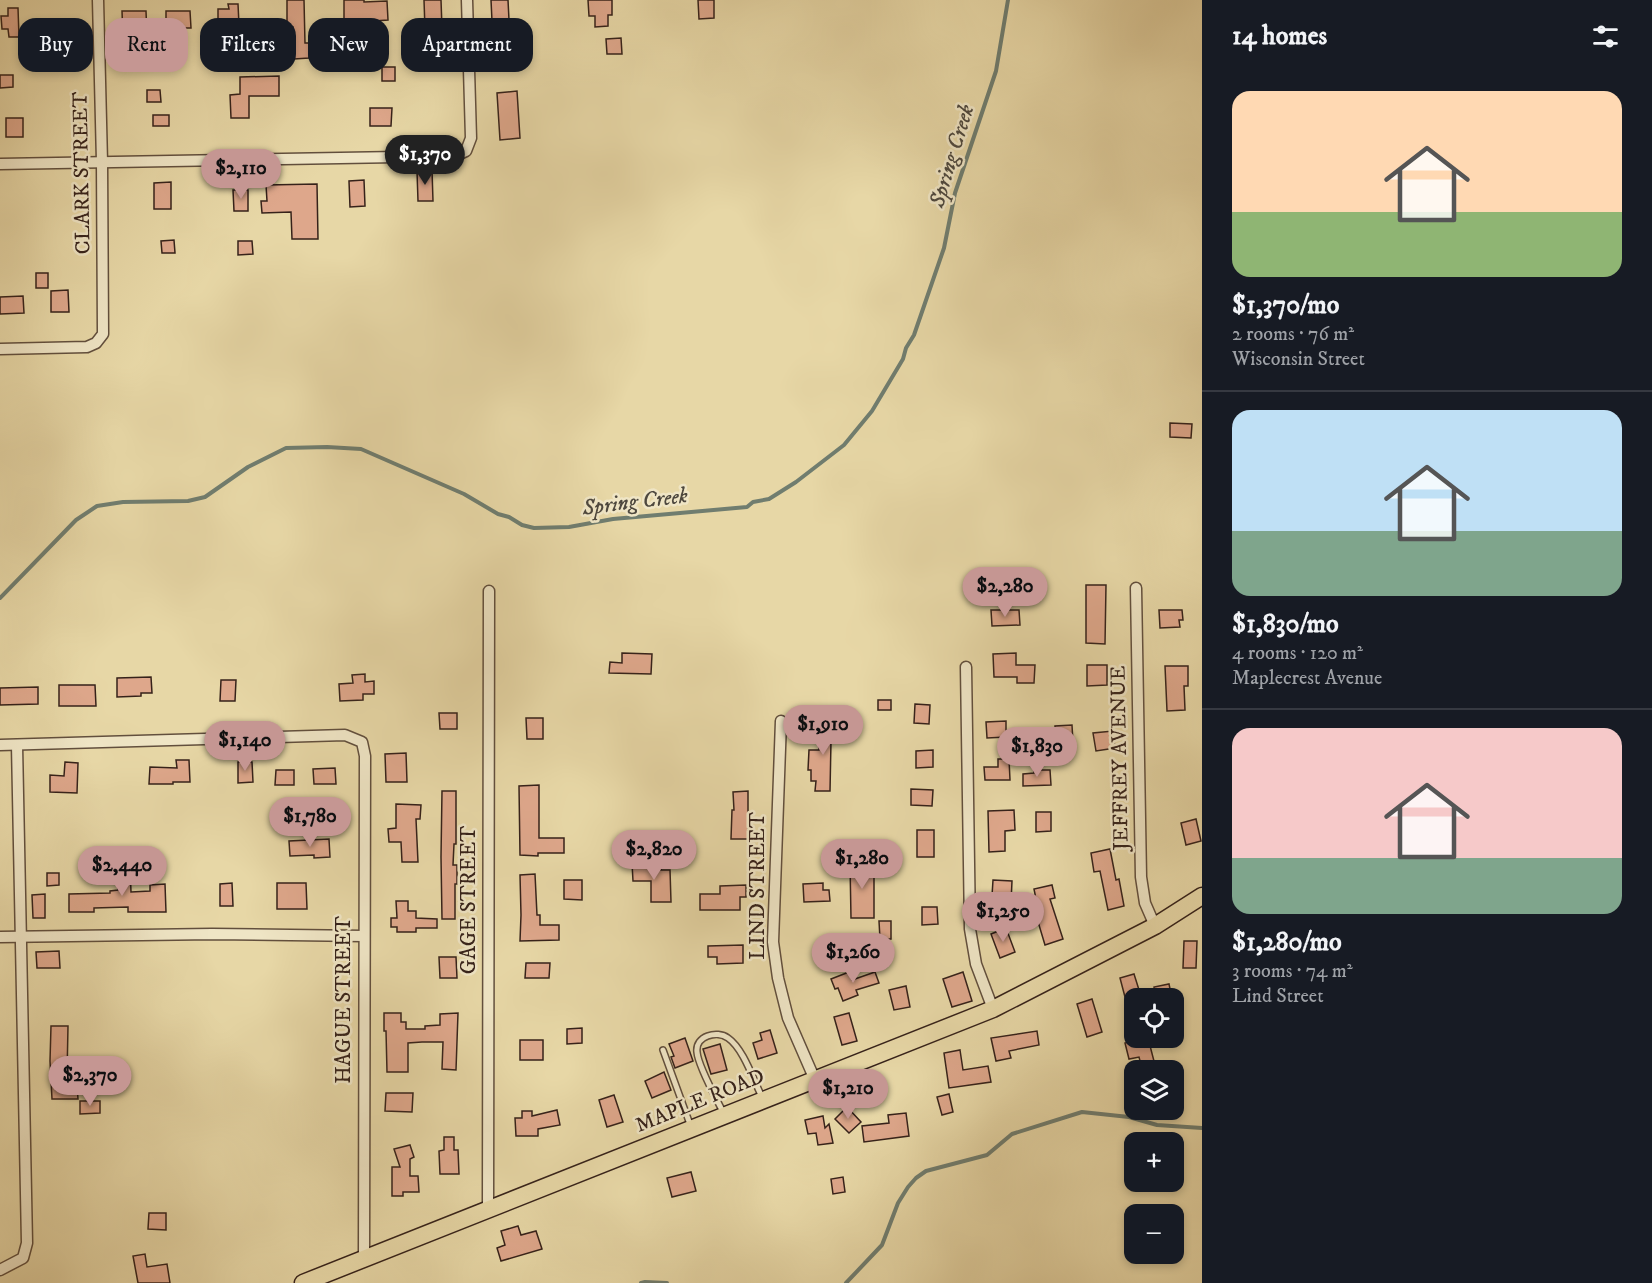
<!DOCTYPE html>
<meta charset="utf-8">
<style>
body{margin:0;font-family:"IM FELL DW Pica",serif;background:#20242c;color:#f1f3f6;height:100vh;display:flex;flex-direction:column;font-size:22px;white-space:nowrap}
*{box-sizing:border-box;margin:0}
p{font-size:20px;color:#9ea1a6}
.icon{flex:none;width:33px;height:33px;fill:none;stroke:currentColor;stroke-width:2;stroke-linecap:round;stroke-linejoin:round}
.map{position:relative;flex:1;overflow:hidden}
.sheet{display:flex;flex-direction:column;background:#171b24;width:450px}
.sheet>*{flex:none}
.guide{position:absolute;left:18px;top:18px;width:570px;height:54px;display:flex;gap:12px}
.tools{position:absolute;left:1124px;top:988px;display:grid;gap:12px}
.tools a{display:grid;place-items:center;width:60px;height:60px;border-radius:12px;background:#171b24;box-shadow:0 3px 9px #0003;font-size:30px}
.price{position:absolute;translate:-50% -51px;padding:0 14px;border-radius:21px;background:#c59692;color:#111;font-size:20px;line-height:39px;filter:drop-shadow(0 2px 3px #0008)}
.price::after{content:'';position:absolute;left:50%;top:36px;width:18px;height:14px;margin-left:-9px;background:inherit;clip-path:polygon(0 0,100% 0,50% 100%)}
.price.current{background:#222;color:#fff}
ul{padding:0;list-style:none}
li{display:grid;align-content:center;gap:12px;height:318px;padding:0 30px}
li+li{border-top:2px solid #363941}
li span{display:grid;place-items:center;height:186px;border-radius:18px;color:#555}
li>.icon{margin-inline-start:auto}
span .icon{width:108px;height:108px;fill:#fffc;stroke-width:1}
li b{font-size:26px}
h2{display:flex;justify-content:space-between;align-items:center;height:72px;padding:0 30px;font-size:26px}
.pill{padding:0 21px;border-radius:18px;background:#171b24;box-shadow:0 3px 9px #0003;font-size:21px;line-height:54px}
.pill.current{background:#c59692;color:#111}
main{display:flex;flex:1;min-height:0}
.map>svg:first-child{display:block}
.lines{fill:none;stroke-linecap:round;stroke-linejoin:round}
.stream{stroke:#707d6f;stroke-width:4}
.building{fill:#dea78b;stroke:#36221a;stroke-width:1.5}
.service-casing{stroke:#624f3d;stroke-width:8}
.minor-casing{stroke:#624f3d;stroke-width:13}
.primary-casing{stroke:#36221a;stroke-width:19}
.service{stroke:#efe5c5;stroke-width:5}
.minor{stroke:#efe5c5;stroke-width:10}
.primary{stroke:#e7d7a6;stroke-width:16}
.labels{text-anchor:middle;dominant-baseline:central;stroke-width:5;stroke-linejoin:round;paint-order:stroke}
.street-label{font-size:21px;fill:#36221a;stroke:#efe5c5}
.water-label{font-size:22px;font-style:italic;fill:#4e483e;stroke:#efe5c5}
</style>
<main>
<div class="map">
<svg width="1202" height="1283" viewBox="0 0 1202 1283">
<rect width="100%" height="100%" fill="#e7d7a6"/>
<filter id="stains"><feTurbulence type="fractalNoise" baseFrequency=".00333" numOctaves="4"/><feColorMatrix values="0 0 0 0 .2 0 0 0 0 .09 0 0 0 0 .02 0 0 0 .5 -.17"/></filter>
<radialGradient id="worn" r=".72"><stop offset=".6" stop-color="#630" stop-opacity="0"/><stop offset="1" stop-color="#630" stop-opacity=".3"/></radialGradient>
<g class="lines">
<g class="stream">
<polyline points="0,598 76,520 97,506 123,502 188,501 205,497 248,467 286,448 327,447 361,449 464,494 498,514 509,517 522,525 534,528 569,527 613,519 747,507 753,502 769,499 796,482 844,445 872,411 903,359 906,348 914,335 944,248 955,193 996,71 1008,0"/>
<polyline points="641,1283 645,1282 667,1283"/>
<polyline points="846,1283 882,1245 898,1203 908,1187 916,1178 926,1171 987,1155 1012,1134 1082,1112 1129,1117 1157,1125 1202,1128"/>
</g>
</g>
<g class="building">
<polygon points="287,0 304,0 305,43 309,43 309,58 294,59 293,27 287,27"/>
<polygon points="344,0 364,0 364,2 387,1 388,20 344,23"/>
<polygon points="424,0 441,0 442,28 425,29"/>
<polygon points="491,0 508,0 509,20 492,21"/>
<polygon points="588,0 612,0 612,15 608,15 608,26 595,27 595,16 589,16"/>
<polygon points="698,0 714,0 714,18 699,19"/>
<polygon points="228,4 238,4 239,25 218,25 218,9 229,9"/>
<polygon points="8,8 18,8 19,37 9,37 8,29 2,29 1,16 8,16"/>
<polygon points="122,11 146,11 147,37 123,38"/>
<polygon points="166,11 190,11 191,28 166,28"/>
<polygon points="241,38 251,38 251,53 240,53"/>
<polygon points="621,38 622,54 607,54 606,39"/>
<polygon points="489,40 503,40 504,54 490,54"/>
<rect x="340" y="43" width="12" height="14"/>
<rect x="112" y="47" width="16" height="14"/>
<rect x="382" y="67" width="13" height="14"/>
<polygon points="0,75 13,75 13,87 0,88"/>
<polygon points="279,76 279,96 249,96 249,118 231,118 230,95 240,94 240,77"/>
<polygon points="147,90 160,90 161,102 147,102"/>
<polygon points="517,91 520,138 500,140 497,93"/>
<polygon points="370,108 392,108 391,126 370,126"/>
<rect x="153" y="115" width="16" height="11"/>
<rect x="6" y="118" width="17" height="19"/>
<polygon points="432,170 433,201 418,201 417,171"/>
<polygon points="364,180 365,206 350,207 349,181"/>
<polygon points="171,182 171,209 154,209 154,183"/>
<polygon points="317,184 318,239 292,239 291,212 262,213 261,201 267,201 266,185"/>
<polygon points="233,190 248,190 248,211 234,211"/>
<polygon points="174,240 175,253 162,253 161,241"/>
<polygon points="238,241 252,241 253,254 238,255"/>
<rect x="36" y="273" width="12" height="15"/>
<polygon points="68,290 69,312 51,312 51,291"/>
<polygon points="23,296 24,313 0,314 0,297"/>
<polygon points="1170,423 1192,424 1191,438 1170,437"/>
<polygon points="1086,585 1106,585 1105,644 1086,643"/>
<polygon points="991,610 1019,610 1020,625 992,626"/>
<polygon points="1159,610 1182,610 1183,620 1179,620 1180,627 1160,628"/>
<polygon points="622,653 652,654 651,674 609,673 610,662 622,663"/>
<polygon points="1016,653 1016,665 1035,665 1034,683 1017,683 1017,677 994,677 993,654"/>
<polygon points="1087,665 1107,665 1107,685 1087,686"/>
<polygon points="1165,666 1188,666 1188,686 1184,686 1185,710 1167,711"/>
<polygon points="365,674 365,682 374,681 374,694 363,694 363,700 340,701 339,684 353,683 352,675"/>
<polygon points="151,677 152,693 141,693 141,696 117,697 117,678"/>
<polygon points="221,680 236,680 235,701 220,701"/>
<polygon points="59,685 95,685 96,706 59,706"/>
<polygon points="38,687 38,704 0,705 0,688"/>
<rect x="878" y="700" width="13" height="10"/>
<polygon points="915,704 930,705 929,724 914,723"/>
<polygon points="439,713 457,713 457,729 440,729"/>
<polygon points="526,718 543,718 543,739 527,739"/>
<polygon points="819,720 836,720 836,741 831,741 830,791 815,791 816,781 811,781 811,770 808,770 809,750 819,750"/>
<polygon points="1006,721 1006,737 987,738 986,722"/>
<polygon points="1072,725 1073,743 1056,744 1055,726"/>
<polygon points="1113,731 1115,748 1096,751 1093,733"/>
<polygon points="933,750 933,767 916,768 916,751"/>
<polygon points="406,753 407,782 386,782 385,754"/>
<polygon points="998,759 1009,759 1010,780 985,780 984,767 998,767"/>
<polygon points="176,760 189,760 190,782 173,782 173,784 149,784 150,767 177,768"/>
<polygon points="65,762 78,763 77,793 50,792 50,775 64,776"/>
<polygon points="238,762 252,762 253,782 238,783"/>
<polygon points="335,768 336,784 314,784 313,769"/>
<polygon points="276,770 294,770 294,785 275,785"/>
<polygon points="1034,770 1050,770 1051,785 1023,786 1023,774 1034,773"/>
<polygon points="539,785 539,838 564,838 564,853 538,853 538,856 520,855 519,786"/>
<polygon points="911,789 933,790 932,806 911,805"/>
<polygon points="442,791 456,791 456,844 454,844 453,865 457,865 457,884 455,884 455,919 442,919 441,857"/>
<polygon points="748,791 748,839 731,839 732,810 734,810 733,792"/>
<polygon points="396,804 421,805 420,819 416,819 418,862 402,862 401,842 389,842 388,829 396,828"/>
<polygon points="1014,810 1015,830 1005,831 1005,851 989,852 988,811"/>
<polygon points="1036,812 1051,812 1051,831 1036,832"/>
<polygon points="341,815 341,825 327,825 327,816"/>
<polygon points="1196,819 1201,841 1186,845 1181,823"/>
<rect x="917" y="830" width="17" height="27"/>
<polygon points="329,839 330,857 314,858 314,855 290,856 289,841"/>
<polygon points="1110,849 1116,880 1119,879 1124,906 1108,910 1100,871 1094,872 1091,853"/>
<polygon points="653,862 653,868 661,868 661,870 670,870 671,902 651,902 651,881 633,881 632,863"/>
<polygon points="850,863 874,863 874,918 851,918"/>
<polygon points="130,865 131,892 150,891 150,885 165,884 166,912 128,912 128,907 94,908 94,912 69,912 69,894 110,893 110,891 118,890 117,866"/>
<polygon points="47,873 59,873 59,885 47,886"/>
<polygon points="535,874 537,915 540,915 540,925 559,925 559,940 520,941 521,915 520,875"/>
<polygon points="564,880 582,880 582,900 564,899"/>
<polygon points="993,880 1012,881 1011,903 1000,903 1001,897 992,896"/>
<polygon points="232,883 233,906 220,906 220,884"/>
<polygon points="277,883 306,883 307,909 277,909"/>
<polygon points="823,883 823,890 829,890 830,901 804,902 803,884"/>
<polygon points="746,885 746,897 740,897 740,910 700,910 700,894 720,894 720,886"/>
<polygon points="1052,885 1055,898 1050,899 1063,939 1045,945 1036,915 1039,914 1034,889"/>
<polygon points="45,894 45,918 33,918 32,895"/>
<polygon points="396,901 408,901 408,911 416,911 416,918 437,919 437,928 416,928 416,932 397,932 397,927 391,927 391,918 397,918"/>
<polygon points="922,907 937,907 938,924 922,925"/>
<polygon points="879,921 891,921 891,939 880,939"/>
<polygon points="1006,928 1015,952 1000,958 991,934"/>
<polygon points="1184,941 1197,941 1196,968 1183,968"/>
<polygon points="743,945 743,963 717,964 717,957 708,957 708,946"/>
<polygon points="59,951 60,968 37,968 36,952"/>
<polygon points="439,957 456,957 457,978 440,978"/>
<polygon points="526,963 550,963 549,978 525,978"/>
<polygon points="849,972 852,980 875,972 879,983 856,990 858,995 843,1001 838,988 835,989 831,979"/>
<polygon points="963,972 972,1001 952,1007 943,979"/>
<polygon points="1134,974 1140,993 1125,997 1120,978"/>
<polygon points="1169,984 1172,998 1156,999 1154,987"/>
<polygon points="906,986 910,1007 894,1010 889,990"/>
<polygon points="1092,999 1102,1032 1087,1037 1077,1004"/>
<polygon points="384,1013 401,1013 401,1022 406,1022 406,1029 425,1029 425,1026 440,1025 440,1014 458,1013 456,1070 442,1069 443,1042 422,1042 408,1043 408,1072 387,1072 386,1031 384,1031"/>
<polygon points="849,1013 857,1041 842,1045 834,1017"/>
<polygon points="51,1026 68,1026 67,1076 69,1076 69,1086 77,1086 78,1099 52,1099 50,1061"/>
<polygon points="582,1028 582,1043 567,1044 567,1029"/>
<polygon points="770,1030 777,1053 758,1059 753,1043 762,1040 760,1033"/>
<polygon points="1037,1031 1039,1045 1009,1051 1011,1058 996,1061 991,1038"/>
<polygon points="685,1038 693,1061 675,1068 671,1057 674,1056 669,1044"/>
<polygon points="1144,1038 1148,1038 1155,1065 1142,1068 1139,1057 1129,1059 1125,1043"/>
<rect x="520" y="1040" width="23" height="20"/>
<polygon points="720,1044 727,1070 711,1074 703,1049"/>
<polygon points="960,1050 963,1070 988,1066 991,1082 949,1088 944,1053"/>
<polygon points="664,1072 671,1090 652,1098 645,1081"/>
<polygon points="386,1093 413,1093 412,1112 385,1111"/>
<polygon points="949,1094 953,1112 942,1115 937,1097"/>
<polygon points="614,1095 623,1122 607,1127 599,1100"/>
<polygon points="80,1101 100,1101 100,1113 80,1114"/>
<polygon points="847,1107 861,1122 849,1133 835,1119"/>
<polygon points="557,1110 560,1125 538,1129 538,1136 516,1136 515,1118 522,1118 522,1111 532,1111 532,1116"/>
<polygon points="906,1113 909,1136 864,1142 862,1126 889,1123 888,1115"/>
<polygon points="823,1116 825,1128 829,1124 833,1143 818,1145 816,1133 808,1134 805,1120"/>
<polygon points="444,1137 454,1137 454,1150 458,1150 459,1174 440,1174 439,1151 444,1150"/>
<polygon points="410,1145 414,1157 410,1159 410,1176 418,1176 419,1192 403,1192 403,1196 392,1196 392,1167 400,1167 394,1149"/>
<polygon points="691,1172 696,1191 672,1197 667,1178"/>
<polygon points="843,1177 845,1192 833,1194 831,1179"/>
<polygon points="149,1213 166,1213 166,1230 148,1229"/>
<polygon points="518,1226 521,1235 536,1231 542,1249 501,1261 497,1248 505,1245 501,1231"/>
<polygon points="145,1254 147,1267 167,1264 170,1283 138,1283 133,1256"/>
</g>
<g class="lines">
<g class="service-casing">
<g id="service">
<polyline points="663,1050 691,1127"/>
<path d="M 723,1112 C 716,1098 698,1066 697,1052 C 695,1036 717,1030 728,1038 C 744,1049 754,1082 763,1099"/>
</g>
</g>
<g class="minor-casing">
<g id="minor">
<polyline points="0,164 455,156 466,151 471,138 467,0"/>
<polyline points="0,349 87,347 96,343 103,334 102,162 98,0"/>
<polyline points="1136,588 1141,877 1145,903 1155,926"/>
<polyline points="966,667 970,929 976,964 993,1009"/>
<polyline points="781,721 773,942 778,978 788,1018 815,1080"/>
<polyline points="0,745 345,735 362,742 365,756 364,1258"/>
<polyline points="0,937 212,934 364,936"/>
<polyline points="488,1209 489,591"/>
<polyline points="0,1270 23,1258 27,1243 17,745"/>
</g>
</g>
<g class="primary-casing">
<polyline id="primary" points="303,1283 993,1009 1155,926 1202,896"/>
</g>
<use href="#service" class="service"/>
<use href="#minor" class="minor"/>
<use href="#primary" class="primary"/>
</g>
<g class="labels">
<g class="street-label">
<text transform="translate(82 173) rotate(-91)">CLARK STREET</text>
<text transform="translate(1120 758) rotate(-91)">JEFFREY AVENUE</text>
<text transform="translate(758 886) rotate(-90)">LIND STREET</text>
<text transform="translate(469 900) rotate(-90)">GAGE STREET</text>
<text transform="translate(344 1000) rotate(-90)">HAGUE STREET</text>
<text transform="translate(700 1101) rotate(-22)">MAPLE ROAD</text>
</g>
<g class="water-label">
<text transform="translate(952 156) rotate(-73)">Spring Creek</text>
<text transform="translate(635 502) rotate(-7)">Spring Creek</text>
</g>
</g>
<rect width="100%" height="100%" filter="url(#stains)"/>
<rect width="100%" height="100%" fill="url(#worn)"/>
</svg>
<div class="tools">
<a><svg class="icon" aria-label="locate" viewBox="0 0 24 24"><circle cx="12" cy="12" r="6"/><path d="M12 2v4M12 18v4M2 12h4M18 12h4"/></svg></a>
<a><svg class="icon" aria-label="layers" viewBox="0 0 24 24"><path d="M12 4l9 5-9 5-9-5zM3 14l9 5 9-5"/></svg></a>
<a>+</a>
<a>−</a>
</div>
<b class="price current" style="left:425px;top:186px">$1,370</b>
<b class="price" style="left:241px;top:200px">$2,110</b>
<b class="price" style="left:1005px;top:618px">$2,280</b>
<b class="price" style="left:823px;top:756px">$1,910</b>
<b class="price" style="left:245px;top:772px">$1,140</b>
<b class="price" style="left:1037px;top:778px">$1,830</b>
<b class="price" style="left:310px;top:848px">$1,780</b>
<b class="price" style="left:654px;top:881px">$2,820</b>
<b class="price" style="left:862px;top:890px">$1,280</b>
<b class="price" style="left:122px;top:897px">$2,440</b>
<b class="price" style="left:1003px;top:943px">$1,250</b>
<b class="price" style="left:853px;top:984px">$1,260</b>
<b class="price" style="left:90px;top:1107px">$2,370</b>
<b class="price" style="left:848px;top:1120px">$1,210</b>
<div class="guide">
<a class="pill">Buy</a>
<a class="pill current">Rent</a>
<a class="pill">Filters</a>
<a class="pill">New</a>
<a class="pill">Apartment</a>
</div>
</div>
<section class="sheet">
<h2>14 homes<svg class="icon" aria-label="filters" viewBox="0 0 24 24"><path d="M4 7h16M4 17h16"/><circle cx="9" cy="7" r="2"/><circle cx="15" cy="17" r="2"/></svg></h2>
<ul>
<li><span style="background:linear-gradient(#ffd9b3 65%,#8fb573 0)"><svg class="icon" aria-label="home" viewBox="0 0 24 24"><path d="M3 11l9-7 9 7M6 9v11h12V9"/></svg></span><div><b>$1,370/mo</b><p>2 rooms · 76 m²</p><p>Wisconsin Street</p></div></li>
<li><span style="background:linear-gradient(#bfe0f5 65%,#7fa58c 0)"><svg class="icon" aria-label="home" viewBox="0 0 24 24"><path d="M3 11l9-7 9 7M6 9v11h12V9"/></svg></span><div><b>$1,830/mo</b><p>4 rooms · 120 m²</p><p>Maplecrest Avenue</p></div></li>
<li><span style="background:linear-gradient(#f6c9c9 70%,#7fa58c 0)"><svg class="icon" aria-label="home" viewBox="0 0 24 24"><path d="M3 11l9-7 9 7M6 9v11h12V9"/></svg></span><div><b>$1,280/mo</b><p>3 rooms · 74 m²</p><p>Lind Street</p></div></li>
</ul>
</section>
</main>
